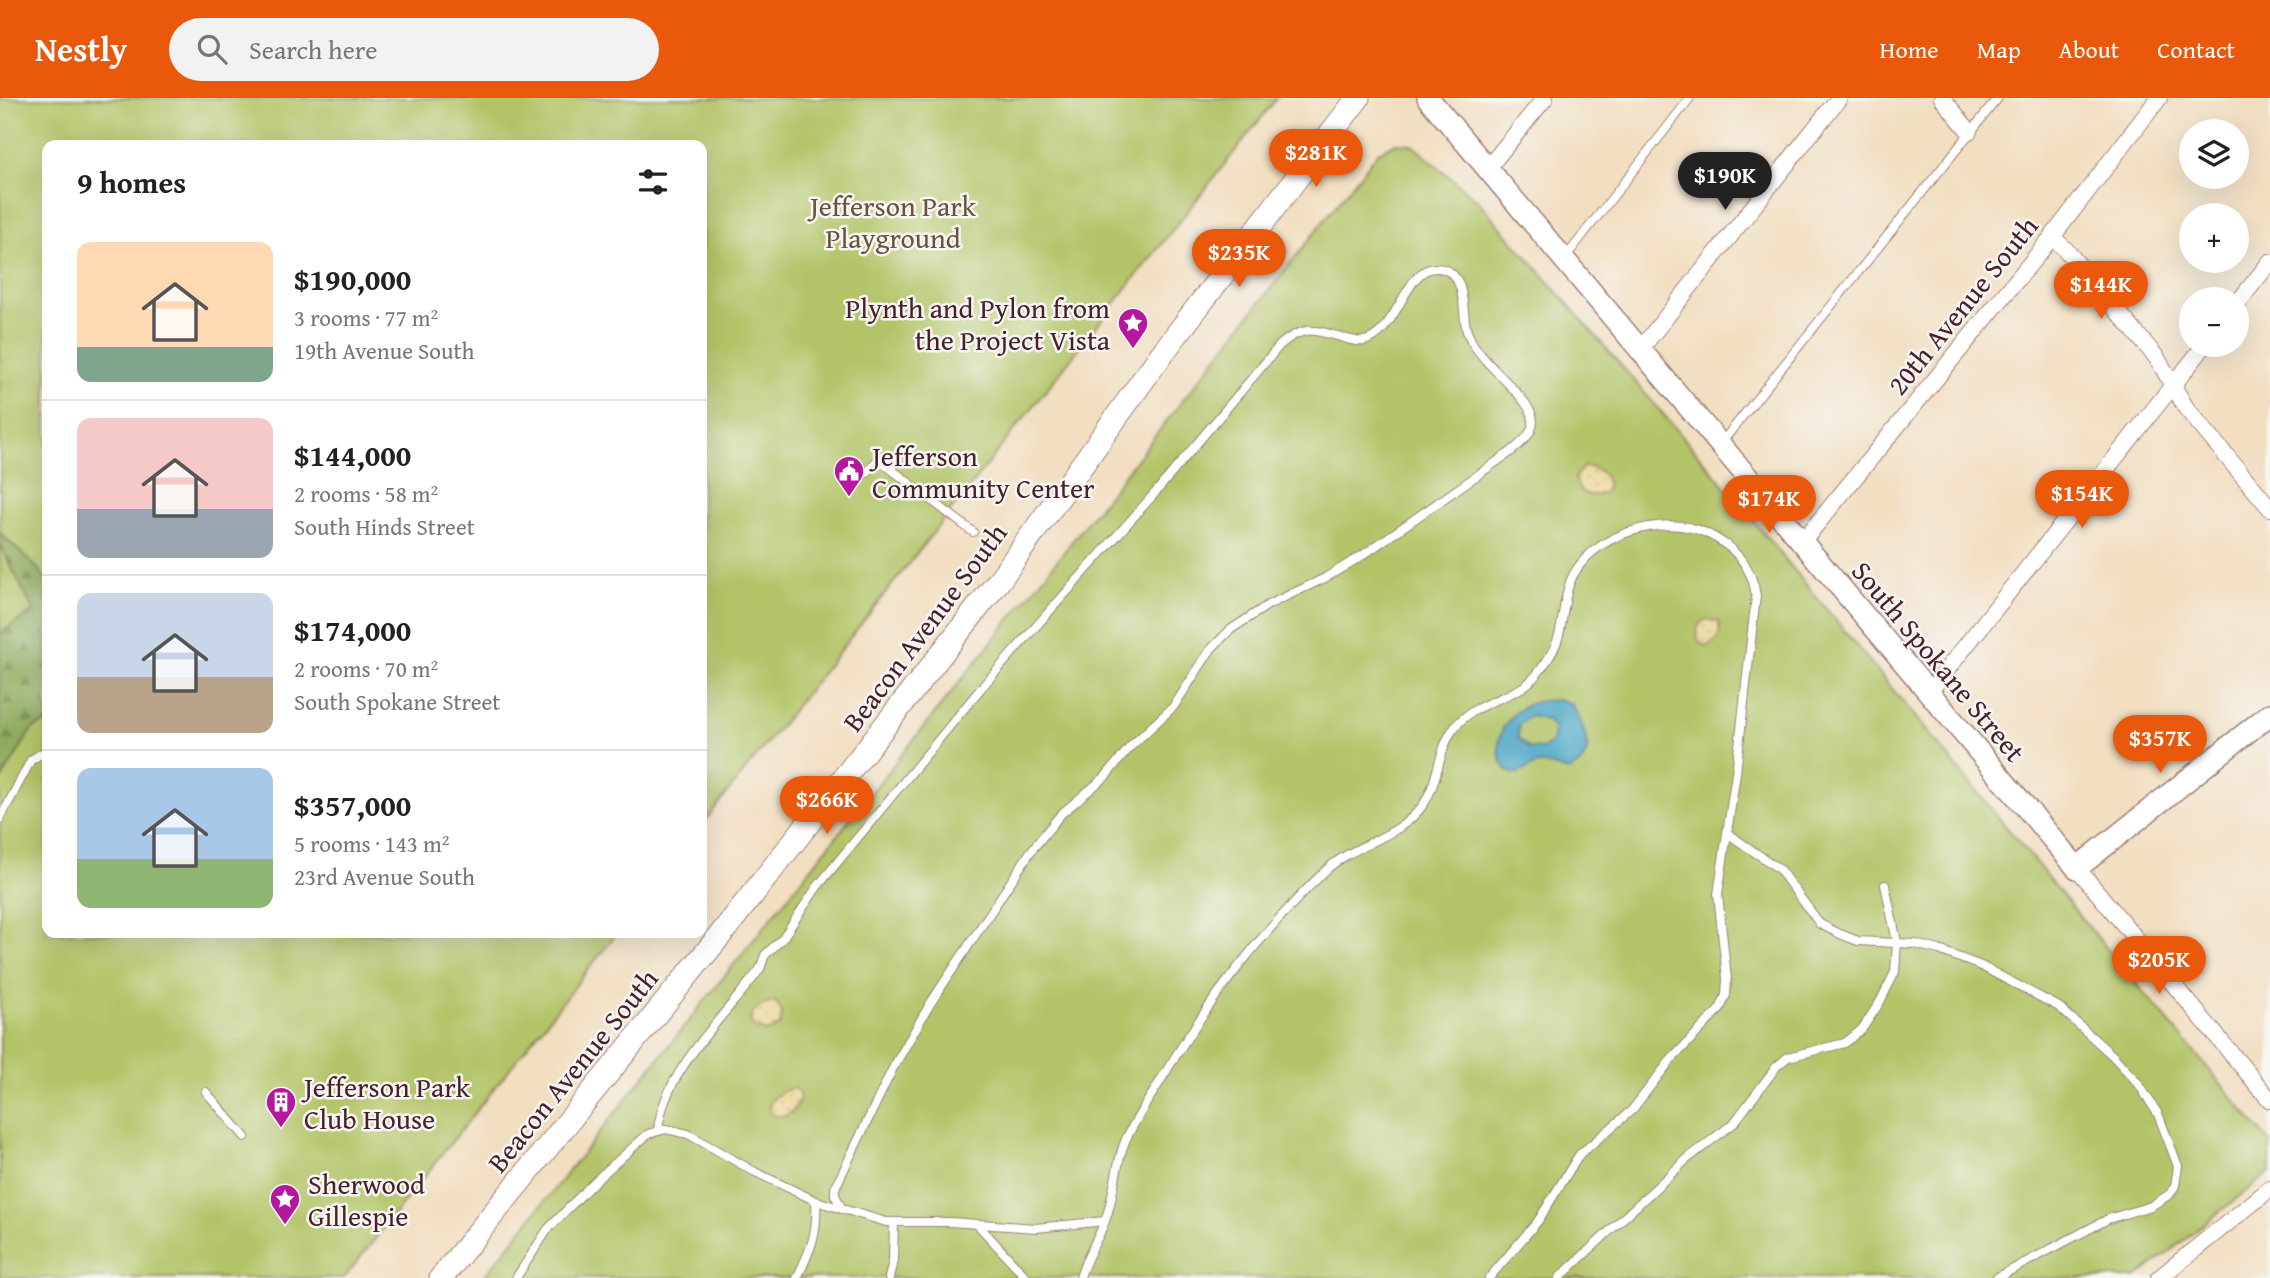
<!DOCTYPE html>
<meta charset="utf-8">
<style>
body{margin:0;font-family:"Gentium Book Plus",serif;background:#f2f2f2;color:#222;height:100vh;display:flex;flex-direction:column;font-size:26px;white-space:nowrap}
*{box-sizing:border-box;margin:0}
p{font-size:23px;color:#767676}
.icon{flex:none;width:38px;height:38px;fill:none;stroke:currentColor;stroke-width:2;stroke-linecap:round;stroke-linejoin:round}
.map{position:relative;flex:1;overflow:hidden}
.details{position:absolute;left:42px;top:42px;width:665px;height:798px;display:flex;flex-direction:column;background:#fff;border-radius:14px;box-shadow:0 7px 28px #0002}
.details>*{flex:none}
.buttons{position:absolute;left:2179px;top:21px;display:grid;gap:14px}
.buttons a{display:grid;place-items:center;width:70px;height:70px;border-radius:50%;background:#fff;box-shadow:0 7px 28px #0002;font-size:35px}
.price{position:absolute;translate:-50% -60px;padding:0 16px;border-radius:24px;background:#ea580c;color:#fff;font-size:23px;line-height:46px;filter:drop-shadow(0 2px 4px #0008)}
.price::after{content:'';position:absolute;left:50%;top:42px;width:21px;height:16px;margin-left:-10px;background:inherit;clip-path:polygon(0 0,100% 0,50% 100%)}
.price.current{background:#222;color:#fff}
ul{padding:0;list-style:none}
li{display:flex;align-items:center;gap:21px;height:175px;padding:0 35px}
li+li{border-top:2px solid #e0e0e0}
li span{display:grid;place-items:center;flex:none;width:196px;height:140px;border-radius:14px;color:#555}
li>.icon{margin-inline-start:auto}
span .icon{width:84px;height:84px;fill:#fffc;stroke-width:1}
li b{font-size:30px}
h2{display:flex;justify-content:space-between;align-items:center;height:84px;padding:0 35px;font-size:30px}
header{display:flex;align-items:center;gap:42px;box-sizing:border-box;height:98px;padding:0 35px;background:#ea580c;color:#fff}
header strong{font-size:33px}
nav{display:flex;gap:38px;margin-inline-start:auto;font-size:24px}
.search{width:490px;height:63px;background:#f2f2f2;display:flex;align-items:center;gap:18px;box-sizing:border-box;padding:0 24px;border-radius:38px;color:#767676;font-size:26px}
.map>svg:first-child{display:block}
.green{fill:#b3c468;stroke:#7e724a;stroke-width:2}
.forest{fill:url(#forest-firs);stroke:#6c6444;stroke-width:2}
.sand{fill:url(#sand-dots);stroke:#9c7c64;stroke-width:2}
.water{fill:#48a6c6;stroke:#496278;stroke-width:2;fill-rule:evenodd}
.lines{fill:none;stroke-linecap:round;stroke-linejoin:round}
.service-casing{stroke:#9e7e76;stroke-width:10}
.minor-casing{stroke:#9e7e76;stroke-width:18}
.tertiary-casing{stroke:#9e7e76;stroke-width:24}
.secondary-casing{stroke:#9e7e76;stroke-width:25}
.service{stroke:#fff;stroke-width:8}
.minor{stroke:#fff;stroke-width:16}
.tertiary{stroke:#fff;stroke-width:21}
.secondary{stroke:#fff;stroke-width:23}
.labels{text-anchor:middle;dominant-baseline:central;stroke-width:5;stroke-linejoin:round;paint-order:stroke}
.park-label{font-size:28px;fill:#6a513d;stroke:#f6f6f2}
.street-label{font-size:28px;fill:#4a1f2b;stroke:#f6f6f2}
.poi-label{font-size:28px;fill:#4a1f2b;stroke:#f6f6f2;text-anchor:start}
</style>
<header>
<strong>Nestly</strong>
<div class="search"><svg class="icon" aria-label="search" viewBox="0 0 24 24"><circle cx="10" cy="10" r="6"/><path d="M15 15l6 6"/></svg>Search here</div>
<nav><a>Home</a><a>Map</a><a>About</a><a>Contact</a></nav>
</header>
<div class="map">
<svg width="2270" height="1180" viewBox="0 0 2270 1180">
<defs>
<pattern id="forest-firs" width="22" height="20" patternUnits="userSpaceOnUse" patternTransform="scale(1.75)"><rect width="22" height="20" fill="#8eaa5c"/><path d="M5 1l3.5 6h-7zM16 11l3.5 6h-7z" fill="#768a4c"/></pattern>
<pattern id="sand-dots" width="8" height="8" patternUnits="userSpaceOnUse" patternTransform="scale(1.75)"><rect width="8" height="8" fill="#eeda9e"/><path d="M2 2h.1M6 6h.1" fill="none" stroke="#cebb88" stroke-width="1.8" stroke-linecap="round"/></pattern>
</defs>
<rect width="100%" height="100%" fill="#f6f6f2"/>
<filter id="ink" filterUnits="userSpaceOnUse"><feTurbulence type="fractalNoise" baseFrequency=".0143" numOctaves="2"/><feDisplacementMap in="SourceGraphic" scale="14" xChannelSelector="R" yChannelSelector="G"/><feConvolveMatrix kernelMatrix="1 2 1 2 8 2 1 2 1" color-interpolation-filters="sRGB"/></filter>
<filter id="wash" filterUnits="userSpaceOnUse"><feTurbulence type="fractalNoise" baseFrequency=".00686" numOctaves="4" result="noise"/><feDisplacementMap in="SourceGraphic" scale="28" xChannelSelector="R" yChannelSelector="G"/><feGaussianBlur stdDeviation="1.57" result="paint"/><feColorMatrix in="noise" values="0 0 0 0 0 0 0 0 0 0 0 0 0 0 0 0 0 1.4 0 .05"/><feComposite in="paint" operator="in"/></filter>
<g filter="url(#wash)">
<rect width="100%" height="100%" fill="#f2dec0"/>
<g class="green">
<polygon points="0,0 1277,0 702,727 702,47 47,47 47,835 617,835 344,1180 0,1180"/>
<polygon points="1396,45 1411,46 1478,103 1556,192 1713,374 2088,828 2270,1044 2270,1074 2136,1180 483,1180 1059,460 1378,54"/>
</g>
<polygon class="forest" points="0,435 40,473 47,485 47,624 32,631 0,684 0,535 34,513 0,447"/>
<g class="sand">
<path d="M 1583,369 C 1597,368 1611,378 1606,393 C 1592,402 1577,396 1575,379 Z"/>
<path d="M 1707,521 L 1719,524 C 1722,535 1717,547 1705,548 C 1696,543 1695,534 1700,525 Z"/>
<path d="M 776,904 L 782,915 L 780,928 L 766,934 L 752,928 L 750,920 C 754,909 765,905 776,904 Z"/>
<path d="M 795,990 L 800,997 C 798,1012 788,1021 773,1017 L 769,1011 C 770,999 784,991 795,990 Z"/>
</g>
<path class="water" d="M 1561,602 L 1572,606 C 1582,627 1602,659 1568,673 C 1545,665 1539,661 1518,676 L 1509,674 C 1488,652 1502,618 1528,607 C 1538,602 1550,602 1561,602 ZM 1530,618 L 1547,622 L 1554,632 L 1552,644 L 1542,651 L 1529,650 L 1518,640 L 1519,627 Z"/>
</g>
<g filter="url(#ink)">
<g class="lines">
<g class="service-casing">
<g id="service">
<polyline points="1565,160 1690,0"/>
<polyline points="1722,344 1998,0"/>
<polyline points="867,375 878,361 973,434"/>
<polyline points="0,721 31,662 47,652"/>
<polyline points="1727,735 1779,771 1820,826 1840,836 1858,843 1915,846 1939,852 1981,868 2059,909 2113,958 2138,985 2158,1016 2178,1068 2175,1088 2170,1096 2151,1108 2108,1121 1996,1180"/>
<polyline points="206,994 245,1039"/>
<path d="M 658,1032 C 663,974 726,917 760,871 L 765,857 L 782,841 L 817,789 L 982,589 L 1155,395 L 1280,247 C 1305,226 1315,232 1344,240 C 1350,242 1358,244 1364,243 C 1397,237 1405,169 1436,170 C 1467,171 1462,210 1466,230 C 1474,264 1534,299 1533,324 C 1532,337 1521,345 1512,353 L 1363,457 L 1325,480 L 1268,507 L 1230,532 L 1211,551 L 1174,608 L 1130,649 L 1105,679 L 1061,716 L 1031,753 L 930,906 L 893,970 L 835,1090 L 835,1097 L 842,1111"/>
<polyline points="978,1127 1027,1180"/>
<polyline points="516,1180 548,1131 594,1084 648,1036 666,1031 688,1036 755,1074 816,1103 886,1124 950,1124 1036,1130 1105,1123"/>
<path d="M 797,1180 C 811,1151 818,1135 816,1103"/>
<polyline points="889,1180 893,1162 894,1124"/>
<path d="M 1080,1180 C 1085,1160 1098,1142 1105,1123 C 1115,1097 1115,1066 1126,1041 C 1136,1020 1149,1001 1161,982 C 1208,903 1259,837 1325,773 C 1354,745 1399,741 1423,707 C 1439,684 1438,649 1455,629 C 1472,607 1500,603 1523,589 C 1532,583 1540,573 1546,564 C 1566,537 1560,512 1570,484 C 1588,437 1663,414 1706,435 C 1734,448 1752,467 1756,498 L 1736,675 L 1718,796 L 1727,881 L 1726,897 L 1720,911 L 1670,963 L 1632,1012 L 1579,1057 L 1538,1123 L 1489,1180"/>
<polyline points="1559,1180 1687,1061 1734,1025 1777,968 1788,959 1845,945 1862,931 1880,904 1895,874 1897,844 1885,787"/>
</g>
</g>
<g class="minor-casing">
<g id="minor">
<polyline points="1942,0 1969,33"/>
<polyline points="1487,71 1545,0"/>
<polyline points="2052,139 2065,151 2157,260 2186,310 2270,410"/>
<polyline points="2236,207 2270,164"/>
<polyline points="1640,252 1839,0"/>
<polyline points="1802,444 2052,139 2159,0"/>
<polyline points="1929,594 2205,247"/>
<polyline points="2077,770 2270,1002"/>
<polyline points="2159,1180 2270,1091"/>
</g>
</g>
<g class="tertiary-casing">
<polyline id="tertiary" points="1428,0 2077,770 2270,616"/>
</g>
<g class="secondary-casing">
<polyline id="secondary" points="441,1180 726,830 950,545 998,484 1161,257 1358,0"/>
</g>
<use href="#service" class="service"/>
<use href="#minor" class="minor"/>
<use href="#tertiary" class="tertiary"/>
<use href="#secondary" class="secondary"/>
</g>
</g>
<defs>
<g id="sight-pin" transform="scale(1.575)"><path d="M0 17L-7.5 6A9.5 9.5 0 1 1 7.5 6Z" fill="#b5179e" stroke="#f6f6f2"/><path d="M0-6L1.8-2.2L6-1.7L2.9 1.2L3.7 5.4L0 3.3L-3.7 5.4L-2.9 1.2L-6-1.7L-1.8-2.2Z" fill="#fff"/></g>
<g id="civic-pin" transform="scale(1.575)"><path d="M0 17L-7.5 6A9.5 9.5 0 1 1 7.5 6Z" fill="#b5179e" stroke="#f6f6f2"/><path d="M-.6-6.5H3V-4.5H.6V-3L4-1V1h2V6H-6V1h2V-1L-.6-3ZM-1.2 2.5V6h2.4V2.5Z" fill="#fff"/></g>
<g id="building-pin" transform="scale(1.575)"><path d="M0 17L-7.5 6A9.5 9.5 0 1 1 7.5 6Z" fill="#b5179e" stroke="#f6f6f2"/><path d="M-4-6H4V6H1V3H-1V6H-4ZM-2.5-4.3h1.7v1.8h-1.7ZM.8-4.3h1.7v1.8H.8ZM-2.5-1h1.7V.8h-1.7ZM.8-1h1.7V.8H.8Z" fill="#fff"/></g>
</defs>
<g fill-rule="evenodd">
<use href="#sight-pin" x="1133" y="225"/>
<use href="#civic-pin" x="849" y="373"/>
<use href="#building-pin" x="281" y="1004"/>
<use href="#sight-pin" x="285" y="1101"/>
</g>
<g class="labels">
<g class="park-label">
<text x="893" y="107">Jefferson Park<tspan x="893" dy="32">Playground</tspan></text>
</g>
<g class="street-label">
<text transform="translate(1962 207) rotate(-51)">20th Avenue South</text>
<text transform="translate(924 529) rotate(-53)">Beacon Avenue South</text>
<text transform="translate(1939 563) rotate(50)">South Spokane Street</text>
<text transform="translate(572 972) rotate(-51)">Beacon Avenue South</text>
</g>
<g class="poi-label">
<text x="1110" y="209" text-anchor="end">Plynth and Pylon from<tspan x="1110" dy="32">the Project Vista</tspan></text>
<text x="872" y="357">Jefferson<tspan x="872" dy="32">Community Center</tspan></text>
<text x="304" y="988">Jefferson Park<tspan x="304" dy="32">Club House</tspan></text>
<text x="308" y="1085">Sherwood<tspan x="308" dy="32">Gillespie</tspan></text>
</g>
</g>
</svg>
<div class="buttons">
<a><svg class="icon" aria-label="layers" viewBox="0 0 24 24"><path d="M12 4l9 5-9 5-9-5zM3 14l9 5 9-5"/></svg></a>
<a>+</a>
<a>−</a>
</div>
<b class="price" style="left:1316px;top:91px">$281K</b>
<b class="price current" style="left:1725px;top:114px">$190K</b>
<b class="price" style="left:1239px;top:191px">$235K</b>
<b class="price" style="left:2101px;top:223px">$144K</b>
<b class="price" style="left:2082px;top:432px">$154K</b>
<b class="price" style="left:1769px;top:437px">$174K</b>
<b class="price" style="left:2160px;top:677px">$357K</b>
<b class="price" style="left:827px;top:738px">$266K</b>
<b class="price" style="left:2159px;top:898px">$205K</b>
<section class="details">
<h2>9 homes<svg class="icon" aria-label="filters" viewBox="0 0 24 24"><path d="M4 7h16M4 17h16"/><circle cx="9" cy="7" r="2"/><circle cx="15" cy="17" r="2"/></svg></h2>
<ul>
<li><span style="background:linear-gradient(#ffd9b3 75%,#7fa58c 0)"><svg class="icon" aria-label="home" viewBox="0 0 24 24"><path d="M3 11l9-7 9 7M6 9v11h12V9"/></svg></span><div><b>$190,000</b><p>3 rooms · 77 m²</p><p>19th Avenue South</p></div></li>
<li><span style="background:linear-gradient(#f6c9c9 65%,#9aa5b1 0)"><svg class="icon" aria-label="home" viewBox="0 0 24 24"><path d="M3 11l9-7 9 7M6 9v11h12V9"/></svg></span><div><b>$144,000</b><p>2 rooms · 58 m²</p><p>South Hinds Street</p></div></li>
<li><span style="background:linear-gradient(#c9d6e8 60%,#b9a48a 0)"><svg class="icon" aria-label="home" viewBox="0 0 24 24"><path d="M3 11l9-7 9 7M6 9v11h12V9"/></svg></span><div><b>$174,000</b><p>2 rooms · 70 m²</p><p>South Spokane Street</p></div></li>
<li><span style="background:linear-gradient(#a9c7e8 65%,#8fb573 0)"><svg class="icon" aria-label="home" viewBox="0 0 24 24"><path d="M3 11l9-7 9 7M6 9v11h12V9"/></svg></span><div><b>$357,000</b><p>5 rooms · 143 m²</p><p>23rd Avenue South</p></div></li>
</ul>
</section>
</div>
